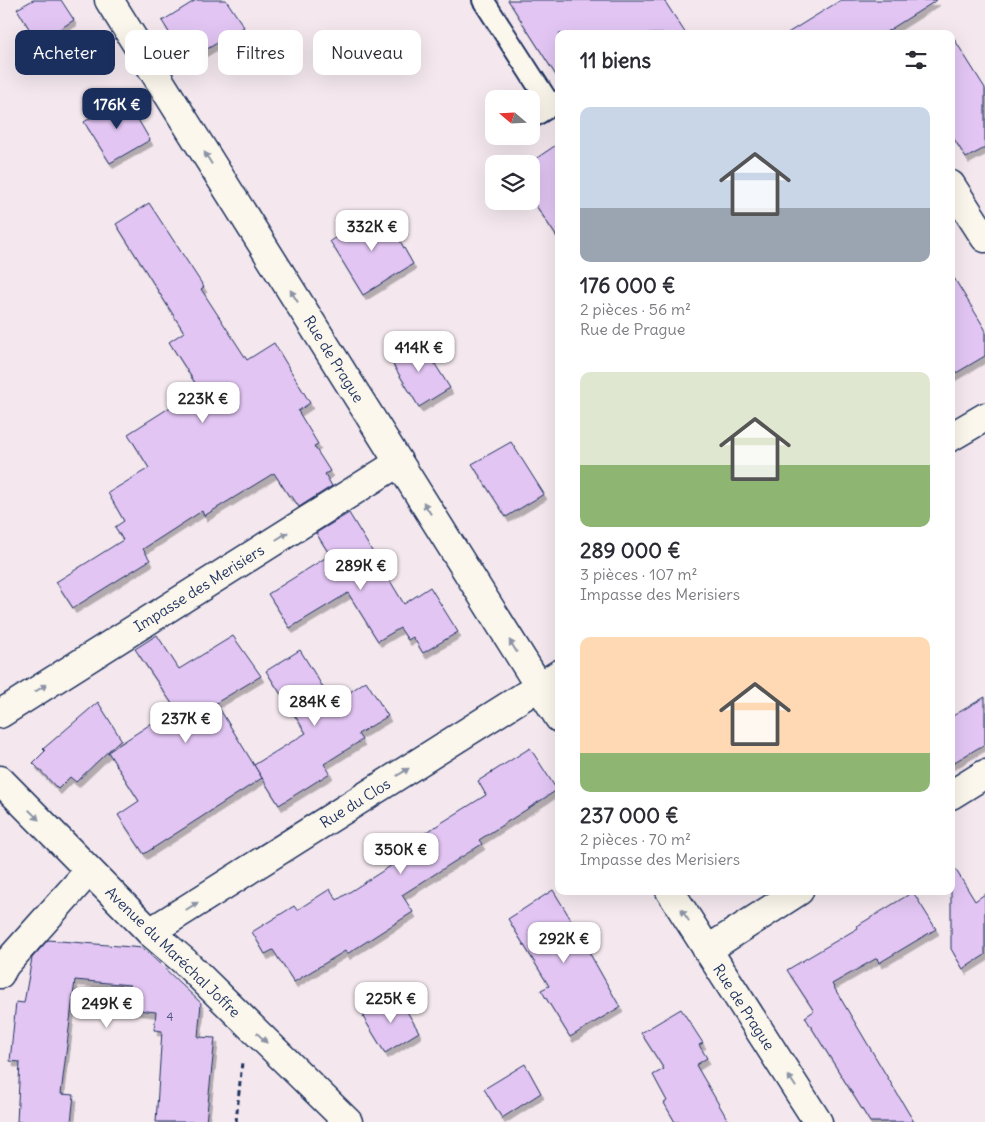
<!DOCTYPE html>
<html lang="fr">
<meta charset="utf-8">
<style>
body{margin:0;font-family:Delius,sans-serif;background:#f2f2f3;color:#2b2b33;height:100vh;display:flex;flex-direction:column;font-size:19px;white-space:nowrap}
*{box-sizing:border-box;margin:0}
p{font-size:16px;color:#7c7c81}
.icon{flex:none;width:28px;height:28px;fill:none;stroke:currentColor;stroke-width:2;stroke-linecap:round;stroke-linejoin:round}
.map{position:relative;flex:1;overflow:hidden}
.side{position:absolute;left:555px;top:30px;width:400px;height:865px;display:flex;flex-direction:column;background:#fff;border-radius:10px;box-shadow:0 5px 20px #0002}
.side>*{flex:none}
.hud{position:absolute;left:15px;top:30px;width:465px;height:45px;display:flex;gap:10px}
.needle{width:32px;rotate:289deg}
.tools{position:absolute;left:485px;top:90px;display:grid;gap:10px}
.tools a{display:grid;place-items:center;width:55px;height:55px;border-radius:10px;background:#fff;box-shadow:0 5px 20px #0002;font-size:25px}
.price{position:absolute;translate:-50% -42px;padding:0 11px;border-radius:10px;background:#fff;color:#222;font-size:16px;line-height:32px;filter:drop-shadow(0 1px 2px #0008)}
.price::after{content:'';position:absolute;left:50%;top:30px;width:15px;height:11px;margin-left:-8px;background:inherit;clip-path:polygon(0 0,100% 0,50% 100%)}
.price.on{background:#1b2f5e;color:#fff}
ul{padding:0;list-style:none}
li{display:grid;align-content:center;gap:10px;height:265px;padding:0 25px}
li span{display:grid;place-items:center;height:155px;border-radius:10px;color:#555}
li>.icon{margin-inline-start:auto}
span .icon{width:90px;height:90px;fill:#fffc;stroke-width:1}
li b{font-size:21px}
h2{display:flex;justify-content:space-between;align-items:center;height:60px;padding:0 25px;font-size:21px}
.pill{padding:0 18px;border-radius:10px;background:#fff;box-shadow:0 5px 20px #0002;font-size:18px;line-height:45px}
.pill.on{background:#1b2f5e;color:#fff}
.map>svg:first-child{display:block}
.building{fill:#e2c5f3;stroke:#1b2f5e;filter:url(#shadow)}
.lines{fill:none;stroke-linecap:round;stroke-linejoin:round}
.service-casing{stroke:#1b2f5e;stroke-width:24}
.minor-casing{stroke:#1b2f5e;stroke-width:31}
.path{stroke:#1b2f5e;stroke-width:3;stroke-dasharray:5 4;stroke-linecap:butt}
.service{stroke:#fbf7ec;stroke-width:20}
.minor{stroke:#fbf7ec;stroke-width:28}
.oneway{fill:#8b93a5}
.labels{text-anchor:middle;dominant-baseline:central;stroke-width:4;stroke-linejoin:round;paint-order:stroke}
.number-label{font-size:12px;fill:#4d5483}
.street-label{font-size:15px;fill:#1b2f5e;stroke:#fbf7ec}
</style>
<div class="map">
<svg width="985" height="1122" viewBox="0 0 985 1122">
<defs>
<filter id="shadow"><feDropShadow dx="3" dy="5.5" stdDeviation="0" flood-color="#0004"/></filter>
</defs>
<rect width="100%" height="100%" fill="#f4e8ee"/>
<filter id="ink" filterUnits="userSpaceOnUse"><feTurbulence type="fractalNoise" baseFrequency=".02" numOctaves="2"/><feDisplacementMap in="SourceGraphic" scale="10" xChannelSelector="R" yChannelSelector="G"/><feConvolveMatrix kernelMatrix="1 2 1 2 8 2 1 2 1" color-interpolation-filters="sRGB"/></filter>
<g filter="url(#ink)">
<g class="building">
<polygon points="33,0 61,0 74,20 38,43 17,9"/>
<polygon points="196,0 226,0 244,27 187,61 162,21"/>
<polygon points="508,0 664,0 686,34 559,34 559,80"/>
<polygon points="841,0 937,0 883,34 786,34"/>
<polygon points="951,34 985,88 985,148 966,158 951,134"/>
<polygon points="125,97 150,140 110,163 84,122"/>
<polygon points="559,143 559,240 531,198 531,162"/>
<polygon points="149,203 204,287 201,289 247,360 274,343 310,403 298,411 318,444 314,446 330,471 325,474 332,486 299,507 291,495 289,496 274,473 204,516 202,511 143,549 150,560 73,608 56,582 123,540 115,527 124,521 108,493 149,468 128,434 199,389 169,342 184,332 116,224"/>
<polygon points="382,209 413,264 363,295 330,241"/>
<polygon points="951,273 985,329 985,356 951,376"/>
<polygon points="420,340 450,388 419,407 389,358"/>
<polygon points="511,442 544,494 506,517 472,464"/>
<polygon points="349,513 404,604 430,587 458,632 423,653 413,637 408,640 400,628 378,641 348,593 290,628 268,594 330,555 316,533"/>
<polygon points="157,635 179,669 233,636 261,676 216,703 262,778 144,854 118,815 139,801 108,752 175,708 135,649"/>
<polygon points="300,650 331,700 335,697 337,701 366,681 388,716 358,734 362,740 324,764 330,773 279,805 254,765 306,733 266,671"/>
<polygon points="985,697 985,744 951,764 951,717"/>
<polygon points="98,702 121,739 76,782 70,777 58,789 33,763 45,751 43,749"/>
<polygon points="530,748 557,790 479,840 482,844 402,895 413,912 347,954 345,951 294,982 273,950 265,954 252,932 294,906 297,910 330,889 337,900 411,853 406,845 486,795 478,781"/>
<polygon points="951,862 975,901 985,894 985,955 963,969 951,949"/>
<polygon points="553,890 578,931 577,931 620,1007 570,1037 541,990 549,986 508,919"/>
<polygon points="913,892 936,929 879,963 877,958 832,984 914,1122 870,1122 805,1017 814,1011 787,970 858,928 857,926"/>
<polygon points="48,940 143,948 201,1003 198,1037 215,1038 206,1122 156,1122 162,1031 154,1030 156,1012 127,1009 130,985 75,980 61,1094 74,1095 71,1122 17,1122 20,1062 10,1061 16,1002 24,1003 32,958"/>
<polygon points="398,996 419,1032 385,1053 363,1017"/>
<polygon points="681,1009 703,1043 699,1045 707,1058 696,1065 729,1122 675,1122 664,1103 667,1101 653,1075 664,1069 641,1033"/>
<polygon points="525,1064 541,1093 502,1118 484,1089"/>
</g>
<g class="lines">
<g class="service-casing">
<g id="service">
<polyline points="483,0 551,106"/>
<polyline points="531,118 559,101"/>
</g>
</g>
<g class="minor-casing">
<g id="minor">
<polyline points="109,0 559,718"/>
<polyline points="951,185 985,238"/>
<polyline points="951,437 985,417"/>
<polyline points="0,714 398,463"/>
<polyline points="0,780 150,932 185,962 348,1122"/>
<polyline points="951,795 985,774"/>
<polyline points="670,891 818,1122"/>
<polyline points="150,932 559,674"/>
<polyline points="707,950 799,891"/>
<polyline points="0,974 5,965 89,871"/>
</g>
</g>
<polyline class="path" points="236,1122 242,1062"/>
<use href="#service" class="service"/>
<use href="#minor" class="minor"/>
</g>
<defs><path id="oneway-solid" d="M-6-.8H1V-3.2L6.5 0L1 3.2V.8H-6Z" transform="scale(1.25)"/></defs>
<g class="oneway">
<use href="#oneway-solid" transform="translate(208 158) rotate(-122)"/>
<use href="#oneway-solid" transform="translate(294 296) rotate(-122)"/>
<use href="#oneway-solid" transform="translate(427 508) rotate(-122)"/>
<use href="#oneway-solid" transform="translate(282 536) rotate(-32)"/>
<use href="#oneway-solid" transform="translate(513 646) rotate(-122)"/>
<use href="#oneway-solid" transform="translate(41 688) rotate(-32)"/>
<use href="#oneway-solid" transform="translate(403 772) rotate(-32)"/>
<use href="#oneway-solid" transform="translate(34 815) rotate(45)"/>
<use href="#oneway-solid" transform="translate(192 906) rotate(-32)"/>
<use href="#oneway-solid" transform="translate(685 915) rotate(-123)"/>
<use href="#oneway-solid" transform="translate(262 1038) rotate(44)"/>
<use href="#oneway-solid" transform="translate(792 1081) rotate(-123)"/>
</g>
</g>
<g class="labels">
<g class="number-label">
<text x="170" y="1016">4</text>
</g>
<g class="street-label">
<text transform="translate(334 359) rotate(58)">Rue de Prague</text>
<text transform="translate(199 588) rotate(-32)">Impasse des Merisiers</text>
<text transform="translate(355 803) rotate(-32)">Rue du Clos</text>
<text transform="translate(173 952) rotate(44)">Avenue du Maréchal Joffre</text>
<text transform="translate(744 1007) rotate(57)">Rue de Prague</text>
</g>
</g>
</svg>
<div class="tools">
<a><svg class="needle" viewBox="-14 -14 28 28"><path d="M0-13l5 13h-10z" fill="#e53935"/><path d="M0 13l5-13h-10z" fill="#7c7c81"/></svg></a>
<a><svg class="icon" aria-label="layers" viewBox="0 0 24 24"><path d="M12 4l9 5-9 5-9-5zM3 14l9 5 9-5"/></svg></a>
</div>
<b class="price on" style="left:117px;top:130px">176K €</b>
<b class="price" style="left:372px;top:252px">332K €</b>
<b class="price" style="left:419px;top:373px">414K €</b>
<b class="price" style="left:203px;top:424px">223K €</b>
<b class="price" style="left:361px;top:591px">289K €</b>
<b class="price" style="left:315px;top:727px">284K €</b>
<b class="price" style="left:186px;top:744px">237K €</b>
<b class="price" style="left:401px;top:875px">350K €</b>
<b class="price" style="left:564px;top:964px">292K €</b>
<b class="price" style="left:391px;top:1024px">225K €</b>
<b class="price" style="left:107px;top:1029px">249K €</b>
<div class="hud">
<a class="pill on">Acheter</a>
<a class="pill">Louer</a>
<a class="pill">Filtres</a>
<a class="pill">Nouveau</a>
</div>
<section class="side">
<h2>11 biens<svg class="icon" aria-label="filters" viewBox="0 0 24 24"><path d="M4 7h16M4 17h16"/><circle cx="9" cy="7" r="2"/><circle cx="15" cy="17" r="2"/></svg></h2>
<ul>
<li><span style="background:linear-gradient(#c9d6e8 65%,#9aa5b1 0)"><svg class="icon" aria-label="home" viewBox="0 0 24 24"><path d="M3 11l9-7 9 7M6 9v11h12V9"/></svg></span><div><b>176 000 €</b><p>2 pièces · 56 m²</p><p>Rue de Prague</p></div></li>
<li><span style="background:linear-gradient(#dfe7d0 60%,#8fb573 0)"><svg class="icon" aria-label="home" viewBox="0 0 24 24"><path d="M3 11l9-7 9 7M6 9v11h12V9"/></svg></span><div><b>289 000 €</b><p>3 pièces · 107 m²</p><p>Impasse des Merisiers</p></div></li>
<li><span style="background:linear-gradient(#ffd9b3 75%,#8fb573 0)"><svg class="icon" aria-label="home" viewBox="0 0 24 24"><path d="M3 11l9-7 9 7M6 9v11h12V9"/></svg></span><div><b>237 000 €</b><p>2 pièces · 70 m²</p><p>Impasse des Merisiers</p></div></li>
</ul>
</section>
</div>
